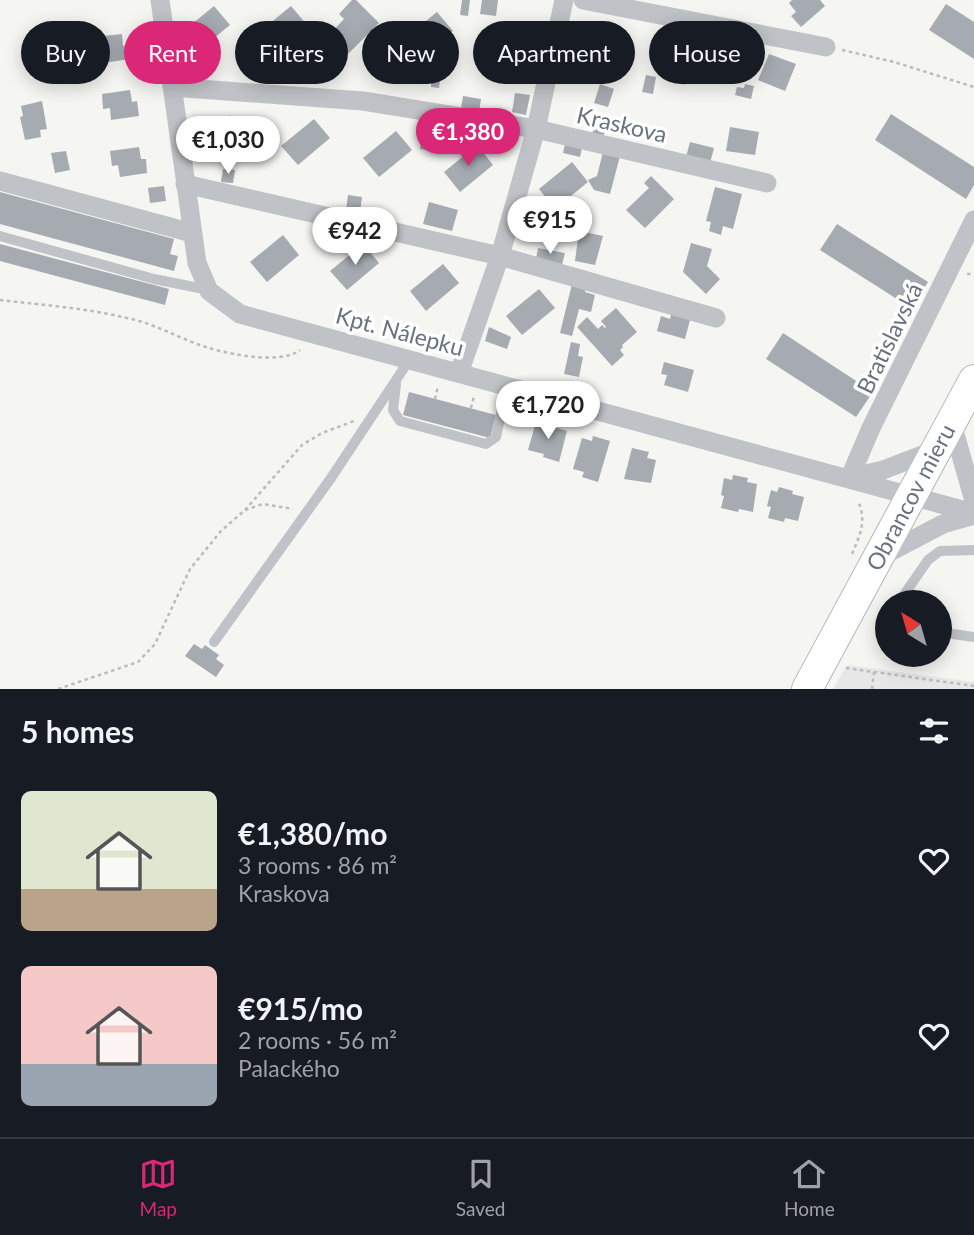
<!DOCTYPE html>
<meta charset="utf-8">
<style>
body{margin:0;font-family:Lato,sans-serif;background:#242831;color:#f1f3f6;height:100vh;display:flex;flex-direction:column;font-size:26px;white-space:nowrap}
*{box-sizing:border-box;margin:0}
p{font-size:23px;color:#9ea1a6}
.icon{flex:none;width:38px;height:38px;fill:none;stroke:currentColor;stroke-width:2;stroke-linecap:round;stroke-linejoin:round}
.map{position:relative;height:689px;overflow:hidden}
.panel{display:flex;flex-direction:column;background:#171b24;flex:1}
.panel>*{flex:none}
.guide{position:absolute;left:21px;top:21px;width:933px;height:63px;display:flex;gap:14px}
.needle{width:46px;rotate:323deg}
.buttons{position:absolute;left:875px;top:590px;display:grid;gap:14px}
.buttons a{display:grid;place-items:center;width:77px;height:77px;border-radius:50%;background:#171b24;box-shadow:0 4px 18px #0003;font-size:35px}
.price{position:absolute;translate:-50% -60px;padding:0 16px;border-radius:24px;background:#fff;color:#222;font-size:23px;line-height:46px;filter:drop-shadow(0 2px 4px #0008)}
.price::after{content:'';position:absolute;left:50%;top:42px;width:21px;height:16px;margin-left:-10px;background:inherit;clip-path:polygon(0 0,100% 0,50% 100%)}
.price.selected{background:#db2777;color:#fff}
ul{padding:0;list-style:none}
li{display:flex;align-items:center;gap:21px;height:175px;padding:0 21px}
li span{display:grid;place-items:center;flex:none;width:196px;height:140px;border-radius:10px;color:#555}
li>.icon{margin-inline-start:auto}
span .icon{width:84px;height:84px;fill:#fffc;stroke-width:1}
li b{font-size:30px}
h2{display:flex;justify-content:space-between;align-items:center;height:84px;padding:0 21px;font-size:30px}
.tag{padding:0 24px;border-radius:32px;background:#171b24;box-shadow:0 4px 18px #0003;font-size:24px;line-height:63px}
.tag.selected{background:#db2777;color:#fff}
.tab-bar{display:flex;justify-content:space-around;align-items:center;height:98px;border-top:2px solid #363941;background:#171b24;font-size:19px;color:#9ea1a6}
.tab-bar a{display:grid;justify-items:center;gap:4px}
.tab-bar .selected{color:#db2777}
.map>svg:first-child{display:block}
.built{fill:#e6e7e6}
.building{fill:#a5abb1}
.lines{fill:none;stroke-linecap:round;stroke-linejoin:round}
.primary-casing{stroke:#b3b6ba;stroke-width:32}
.path{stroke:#b9bbbe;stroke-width:2.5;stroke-dasharray:3.5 3.5;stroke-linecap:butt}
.service{stroke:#bfc2c6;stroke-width:10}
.minor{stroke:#bfc2c6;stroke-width:19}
.primary{stroke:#fff;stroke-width:30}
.labels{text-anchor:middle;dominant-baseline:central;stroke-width:7;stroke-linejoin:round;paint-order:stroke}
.street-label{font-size:23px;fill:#677380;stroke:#fff}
</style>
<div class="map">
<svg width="974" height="689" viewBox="0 0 974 689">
<rect width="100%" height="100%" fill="#f5f5f2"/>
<polygon class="built" points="847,665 974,682 974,689 833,689"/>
<g class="building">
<polygon points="352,0 356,0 379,23 349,53 330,34 344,19 339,14"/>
<polygon points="462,0 470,0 468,16 460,15"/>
<polygon points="482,0 498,0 496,16 480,14"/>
<polygon points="792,0 820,0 825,6 801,27 791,16 796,12 789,3"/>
<polygon points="946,4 974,22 974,59 929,30"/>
<polygon points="214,6 230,25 197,52 181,33"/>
<polygon points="291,6 307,25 274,52 258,33"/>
<polygon points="437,12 453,31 420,58 404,39"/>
<polygon points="514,21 530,40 497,67 481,48"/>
<polygon points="616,30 632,50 600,77 584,57"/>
<polygon points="122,34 123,46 128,45 130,59 103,63 101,51 95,52 93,37"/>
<polygon points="722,37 739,40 734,62 718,59"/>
<polygon points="701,39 717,58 684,85 668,66"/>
<polygon points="769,54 796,64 785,91 758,80"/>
<polygon points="432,71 441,72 439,88 431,87"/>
<polygon points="646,75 656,77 653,94 642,92"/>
<polygon points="600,84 614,89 608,107 594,103"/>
<polygon points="745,84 754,86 751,99 735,95 737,87 744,88"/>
<polygon points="130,90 132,102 137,101 139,116 111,120 110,108 103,109 102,94"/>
<polygon points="515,93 530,95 526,115 512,112"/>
<polygon points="463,96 481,99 479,112 461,109"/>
<polygon points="42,101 47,129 40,130 41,137 25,140 20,117 23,116 21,106"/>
<polygon points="597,114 609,116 603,138 592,135"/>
<polygon points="891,114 974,167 974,185 966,199 875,140"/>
<polygon points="230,115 246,134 214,161 197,142"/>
<polygon points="314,119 330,138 298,165 281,146"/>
<polygon points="730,127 759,132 755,155 726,151"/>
<polygon points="263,128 276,128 276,142 264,143"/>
<polygon points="423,129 431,130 428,150 420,149"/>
<polygon points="396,131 412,150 379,177 363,158"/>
<polygon points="690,142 714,148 710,163 686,157"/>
<polygon points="565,144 582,148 580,157 563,153"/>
<polygon points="477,145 493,165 460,192 444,172"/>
<polygon points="139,147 141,159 146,159 147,173 120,177 118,165 112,166 110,151"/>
<polygon points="66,151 70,170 55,173 51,153"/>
<polygon points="603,152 620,156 610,194 594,190 588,180 597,176"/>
<polygon points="572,162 588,182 555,209 539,189"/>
<polygon points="223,169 235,170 233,183 221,182"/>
<polygon points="651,176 674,199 645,228 626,210 649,188 644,183"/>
<polygon points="164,186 166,201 150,203 148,188"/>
<polygon points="715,187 742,194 733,229 723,226 721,235 709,231 711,222 706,221"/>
<polygon points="0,192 174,239 170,254 178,256 174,271 0,224"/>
<polygon points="348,195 362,197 360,212 346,210"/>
<polygon points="429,202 458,210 452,231 423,224"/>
<polygon points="837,224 928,282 911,308 820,250"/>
<polygon points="579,231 603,236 595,265 575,261"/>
<polygon points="283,235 299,255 267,282 250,262"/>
<polygon points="691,243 712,249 707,266 720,279 706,294 683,272"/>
<polygon points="0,244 169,289 165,305 0,261"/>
<polygon points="363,244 379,263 347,290 330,271"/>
<polygon points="538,248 565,253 562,265 536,259"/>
<polygon points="443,264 459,283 426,311 410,291"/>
<polygon points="572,284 586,288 585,292 595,295 591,312 579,309 572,336 560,333"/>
<polygon points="539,289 555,308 522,335 506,316"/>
<polygon points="616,308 637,332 622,345 623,347 620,350 624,355 612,366 577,327 587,317 598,329 602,325 605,328 606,327 601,321"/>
<polygon points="672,311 691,316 685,339 657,331 661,316 670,319"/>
<polygon points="489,327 511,337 507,349 485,341"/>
<polygon points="783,333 873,392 856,417 766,359"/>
<polygon points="571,342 580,344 578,356 583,357 579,377 564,374"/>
<polygon points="664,362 694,370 688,392 664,385 667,375 661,374"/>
<polygon points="409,392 496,415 490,438 403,415"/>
<polygon points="536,422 567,431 559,462 543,457 544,454 528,450"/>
<polygon points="593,436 610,441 598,482 582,477 584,472 573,469 582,438 592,441"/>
<polygon points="632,448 649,452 647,458 656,460 651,483 624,479"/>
<polygon points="733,475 748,478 747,482 757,484 753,512 739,509 738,512 721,508 724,496 721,495 724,478 732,480"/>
<polygon points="779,487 793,491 792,494 804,497 798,521 785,518 784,522 768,518 771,507 767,506 771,490 777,492"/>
<polygon points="194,644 202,649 205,645 219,655 216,659 224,665 216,677 185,656"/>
</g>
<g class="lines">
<g class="primary-casing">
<polyline id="primary" points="807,689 974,380"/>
</g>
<g class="path">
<polyline points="842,50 894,62 974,87"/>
<polyline points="967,274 974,274"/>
<path d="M 0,300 C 42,305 86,308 127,318 C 152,323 173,335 197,344 C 220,353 280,366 300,350"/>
<polyline points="435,399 438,386"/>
<polyline points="471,408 474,396"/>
<polyline points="245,510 302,445 322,433 354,421"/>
<path d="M 852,554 C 860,535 867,521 858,501"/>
<polyline points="846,668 974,686"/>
<polyline points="58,689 138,662 155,644 190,569 221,531 245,510 263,504 293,509"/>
<polyline points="872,689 874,672"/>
</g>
<g class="service">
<polyline points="0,236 154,279 209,290"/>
<polyline points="396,384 393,410 400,421 486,444 496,437 507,386"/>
<polyline points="899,602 928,560 940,551 974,550"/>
<polyline points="940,632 974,637"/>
<polyline points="214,642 331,478 410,359"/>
</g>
<g class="minor">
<polyline points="160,0 197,263 209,291 240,314 974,513"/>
<polyline points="583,0 826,47"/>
<polyline points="172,87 363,101 536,129 767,183"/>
<polyline points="0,181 192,233"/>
<polyline points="185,184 500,256 716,318"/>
<polyline points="459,373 500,256 536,129 564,0"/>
<polyline points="951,420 974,501"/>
<polyline points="850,477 871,428 974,220"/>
<polyline points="854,477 883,470 935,450"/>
<polyline points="880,557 943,524 974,515"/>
</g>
<use href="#primary" class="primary"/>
</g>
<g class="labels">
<g class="street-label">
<text transform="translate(622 124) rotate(13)">Kraskova</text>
<text transform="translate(400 331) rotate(15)">Kpt. Nálepku</text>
<text transform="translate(889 338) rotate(-64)">Bratislavská</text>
<text transform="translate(910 497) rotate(-62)">Obrancov mieru</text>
</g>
</g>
</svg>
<div class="buttons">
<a><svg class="needle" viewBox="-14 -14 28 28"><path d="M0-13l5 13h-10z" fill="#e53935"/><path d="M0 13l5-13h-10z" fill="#9ea1a6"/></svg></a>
</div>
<b class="price selected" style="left:468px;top:168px">€1,380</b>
<b class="price" style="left:228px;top:176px">€1,030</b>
<b class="price" style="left:550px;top:256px">€915</b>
<b class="price" style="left:355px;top:267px">€942</b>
<b class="price" style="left:548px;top:441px">€1,720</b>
<div class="guide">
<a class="tag">Buy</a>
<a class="tag selected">Rent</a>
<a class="tag">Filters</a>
<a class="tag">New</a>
<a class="tag">Apartment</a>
<a class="tag">House</a>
</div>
</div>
<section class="panel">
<h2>5 homes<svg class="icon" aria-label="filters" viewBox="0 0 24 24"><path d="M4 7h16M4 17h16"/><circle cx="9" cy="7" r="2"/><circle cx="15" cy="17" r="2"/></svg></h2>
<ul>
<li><span style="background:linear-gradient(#dfe7d0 70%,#b9a48a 0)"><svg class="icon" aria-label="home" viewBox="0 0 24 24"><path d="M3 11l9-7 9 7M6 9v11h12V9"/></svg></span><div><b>€1,380/mo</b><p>3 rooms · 86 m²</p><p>Kraskova</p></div><svg class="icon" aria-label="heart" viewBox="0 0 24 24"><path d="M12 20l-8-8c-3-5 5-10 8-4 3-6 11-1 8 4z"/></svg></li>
<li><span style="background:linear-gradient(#f6c9c9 70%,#9aa5b1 0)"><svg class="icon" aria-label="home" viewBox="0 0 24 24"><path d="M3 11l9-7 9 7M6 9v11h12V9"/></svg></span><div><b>€915/mo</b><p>2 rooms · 56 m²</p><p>Palackého</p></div><svg class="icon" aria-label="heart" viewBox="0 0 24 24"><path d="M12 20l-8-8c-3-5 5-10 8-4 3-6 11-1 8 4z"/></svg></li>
</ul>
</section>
<nav class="tab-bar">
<a class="selected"><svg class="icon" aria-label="map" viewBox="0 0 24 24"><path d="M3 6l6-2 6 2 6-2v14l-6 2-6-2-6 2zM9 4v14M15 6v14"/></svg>Map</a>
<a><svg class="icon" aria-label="saved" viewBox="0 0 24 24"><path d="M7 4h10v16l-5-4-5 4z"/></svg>Saved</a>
<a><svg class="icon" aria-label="home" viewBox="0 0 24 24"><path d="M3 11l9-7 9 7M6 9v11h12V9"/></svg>Home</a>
</nav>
